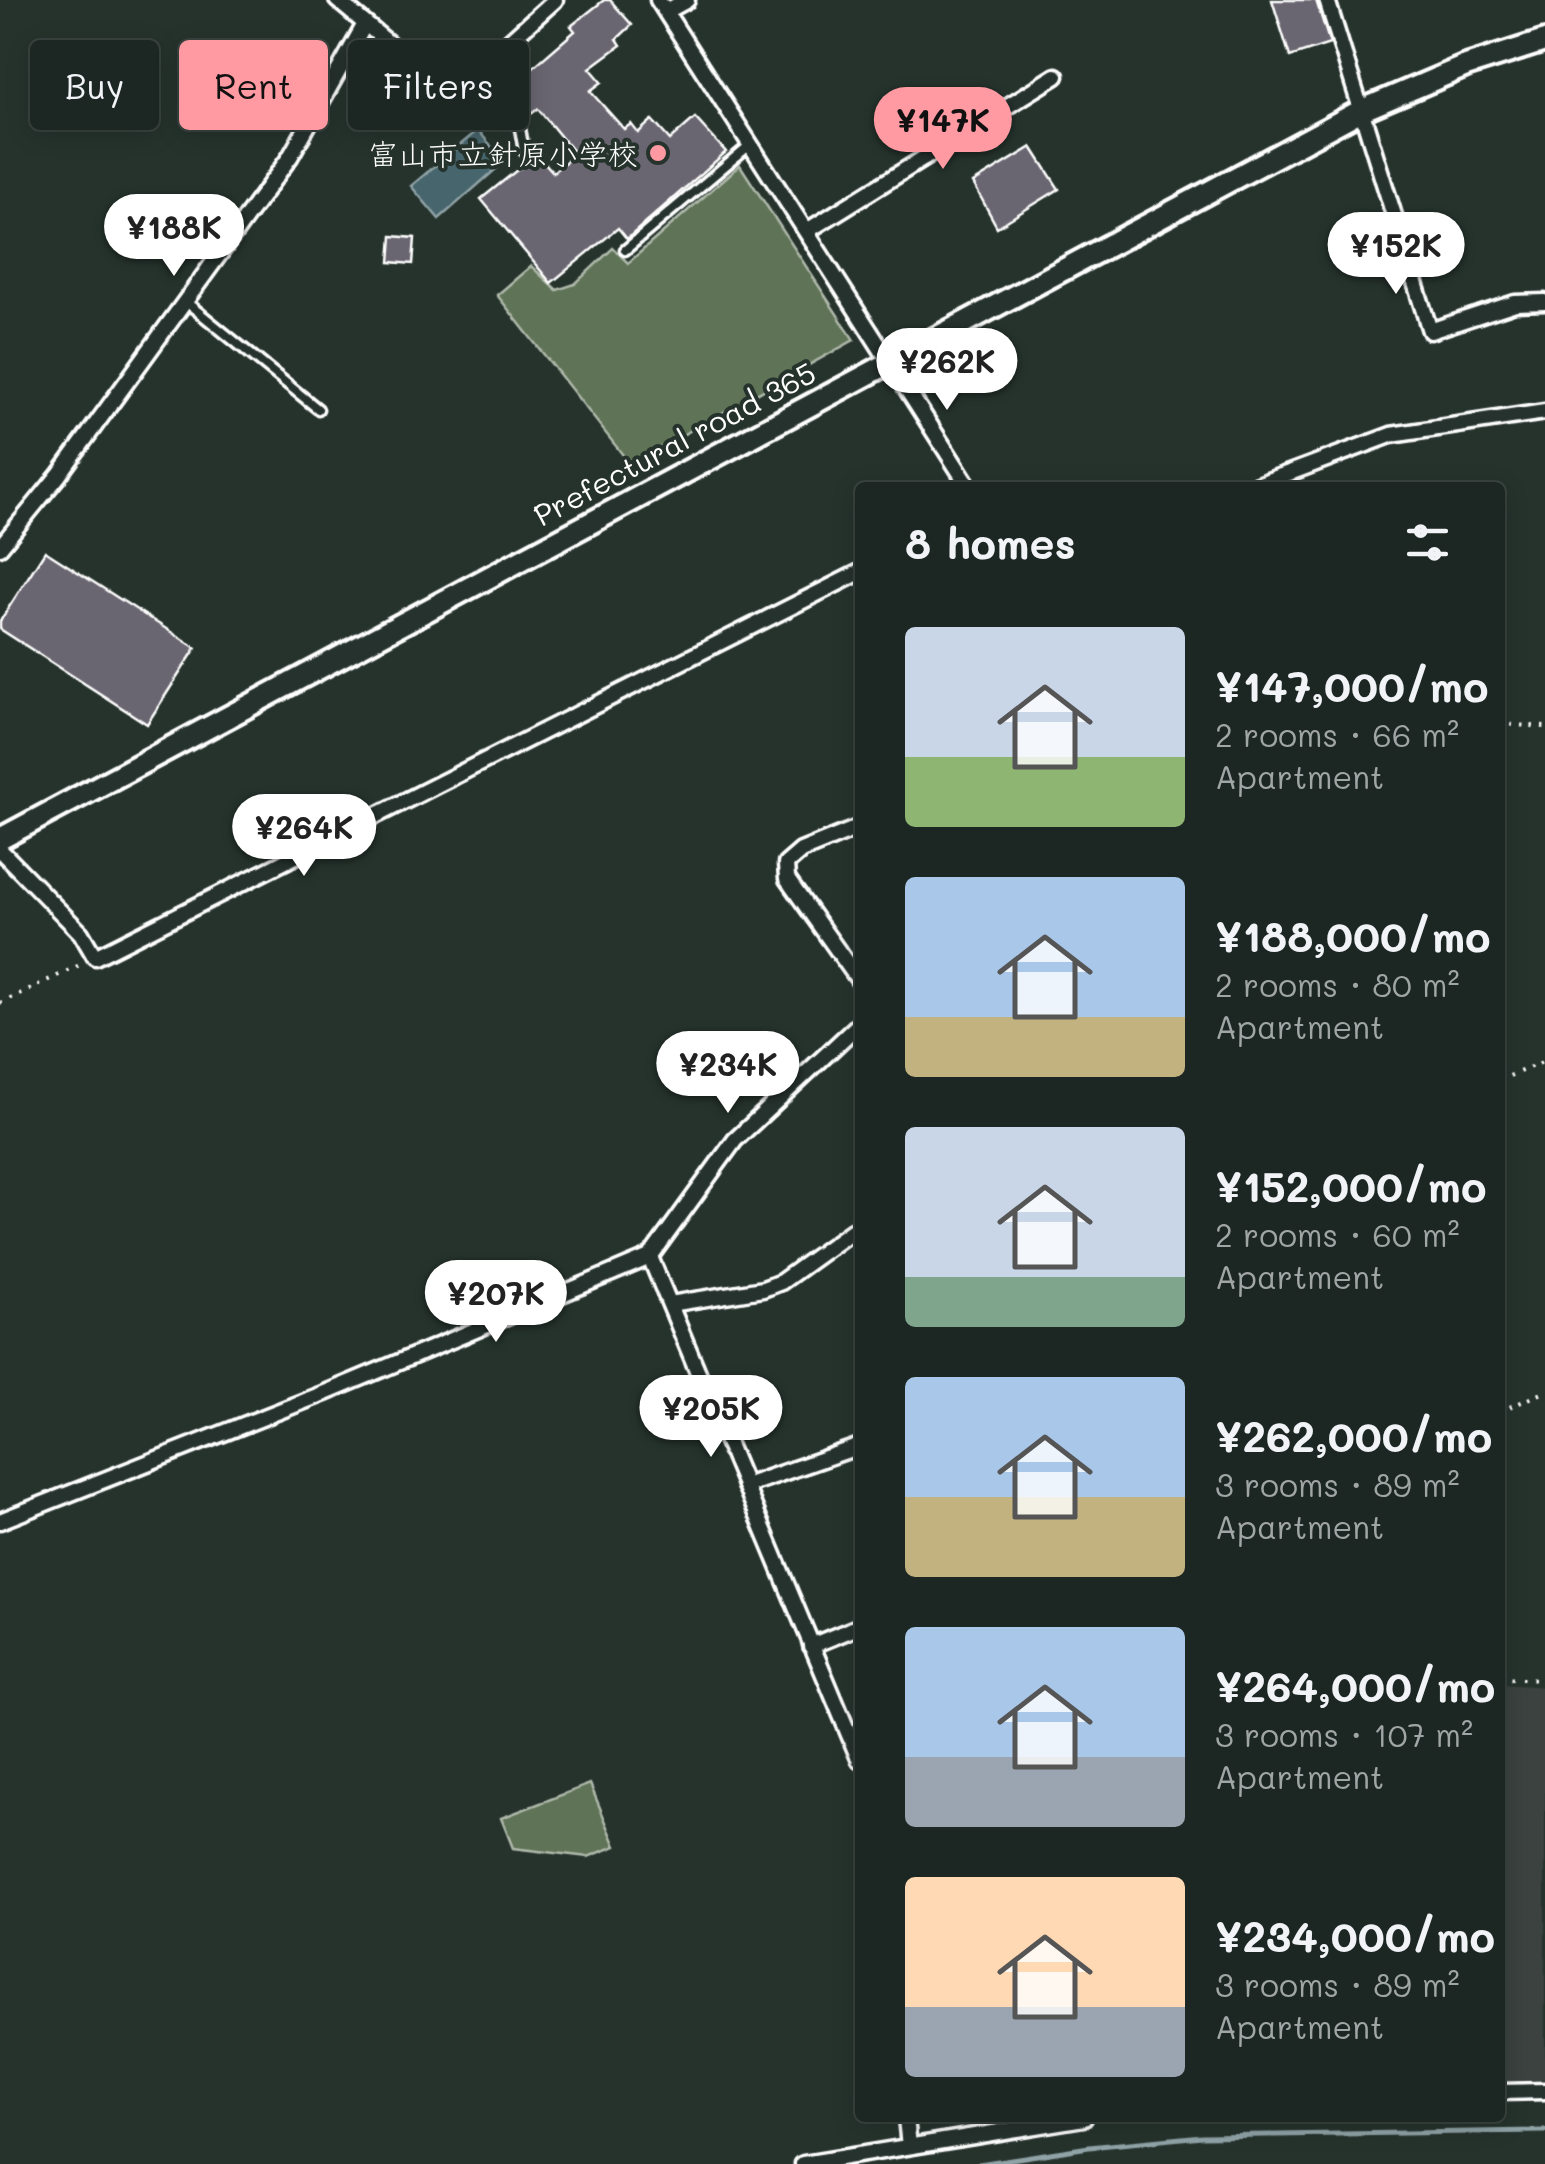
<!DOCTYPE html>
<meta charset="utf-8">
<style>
body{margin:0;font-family:Mali,"Klee One",sans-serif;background:#252e2a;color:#f1f3f6;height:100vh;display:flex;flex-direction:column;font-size:38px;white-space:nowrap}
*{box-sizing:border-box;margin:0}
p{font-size:32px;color:#a0a5a5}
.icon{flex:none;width:55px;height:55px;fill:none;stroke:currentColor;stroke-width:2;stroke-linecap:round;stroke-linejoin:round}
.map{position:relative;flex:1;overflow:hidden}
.side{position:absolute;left:855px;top:482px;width:650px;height:1640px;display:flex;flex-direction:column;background:#1c2622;border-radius:10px;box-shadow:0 5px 25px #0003,0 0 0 2px #3a4340}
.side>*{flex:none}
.banner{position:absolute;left:30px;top:40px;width:675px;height:90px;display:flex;gap:20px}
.price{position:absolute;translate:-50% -85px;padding:0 22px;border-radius:35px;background:#fff;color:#222;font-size:32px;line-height:65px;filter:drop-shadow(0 2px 5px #0008)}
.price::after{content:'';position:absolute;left:50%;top:60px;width:30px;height:22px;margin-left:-15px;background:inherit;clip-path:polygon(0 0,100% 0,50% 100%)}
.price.on{background:#ff9aa2;color:#111}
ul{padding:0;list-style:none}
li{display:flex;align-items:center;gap:30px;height:250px;padding:0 50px}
li span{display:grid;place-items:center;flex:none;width:280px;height:200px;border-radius:10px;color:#555}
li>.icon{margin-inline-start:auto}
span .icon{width:120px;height:120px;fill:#fffc;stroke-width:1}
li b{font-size:42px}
h2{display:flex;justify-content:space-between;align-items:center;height:120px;padding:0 50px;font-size:42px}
.tag{padding:0 35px;border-radius:10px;background:#1c2622;box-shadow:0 5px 25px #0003,0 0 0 2px #3a4340;font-size:35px;line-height:90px}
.tag.on{background:#ff9aa2;color:#111}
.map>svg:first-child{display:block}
.built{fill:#3b4241}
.green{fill:#5f7357;stroke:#afb9ab;stroke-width:2.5}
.water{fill:#46656c;stroke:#90a3a7;stroke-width:2.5}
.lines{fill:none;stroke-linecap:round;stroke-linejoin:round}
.stream{stroke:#90a3a7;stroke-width:5}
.building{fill:#6b6671;stroke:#fff;stroke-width:2.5}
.service-casing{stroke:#fff;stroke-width:15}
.minor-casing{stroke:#fff;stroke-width:21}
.secondary-casing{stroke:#fff;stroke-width:28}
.path{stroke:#fff;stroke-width:4;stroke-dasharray:2.5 8;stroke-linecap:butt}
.service{stroke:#26332d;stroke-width:8}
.minor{stroke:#26332d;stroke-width:14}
.secondary{stroke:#26332d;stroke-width:20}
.poi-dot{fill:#ff9aa2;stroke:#26332d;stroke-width:4}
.labels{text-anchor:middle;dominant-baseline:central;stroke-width:8;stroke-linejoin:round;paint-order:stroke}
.poi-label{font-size:30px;fill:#fff;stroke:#26332d;text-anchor:end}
.street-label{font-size:30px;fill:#fff;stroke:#26332d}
</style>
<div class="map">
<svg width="1545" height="2164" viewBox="0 0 1545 2164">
<rect width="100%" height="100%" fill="#26332d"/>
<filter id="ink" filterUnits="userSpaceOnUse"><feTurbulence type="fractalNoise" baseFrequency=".01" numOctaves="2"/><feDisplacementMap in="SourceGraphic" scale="20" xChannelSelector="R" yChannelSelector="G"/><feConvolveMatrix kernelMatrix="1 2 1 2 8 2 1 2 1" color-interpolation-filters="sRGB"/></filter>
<g filter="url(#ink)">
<polygon class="built" points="1500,1684 1545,1687 1545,2079 1502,2084"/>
<g class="green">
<polygon points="740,165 854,340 630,464 497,295 531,266 557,290 575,284 613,248 628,263"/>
<polygon points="590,1784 616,1846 588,1857 513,1848 501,1818"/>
</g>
<polygon class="water" points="478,130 504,162 439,219 411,186"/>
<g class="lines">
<polyline class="stream" points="979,2164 1089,2147 1202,2136 1545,2131"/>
</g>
<g class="building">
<polygon points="604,0 610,0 632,25 617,39 621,45 590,68 602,82 590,91 624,129 631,124 638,133 652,120 670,140 695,118 726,152 627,239 618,228 551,283 481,199 537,154 553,172 575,154 538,109 525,118 503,93 575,31 571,26"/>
<polygon points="1272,0 1316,0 1330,44 1290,57"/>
<polygon points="1032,147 1059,189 997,227 973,183"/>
<polygon points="392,236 415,238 413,264 390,262"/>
<polygon points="45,551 196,648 147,724 0,629 0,621"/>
</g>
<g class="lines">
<g class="service-casing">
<g id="service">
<polyline points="476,73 519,123 524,151"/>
<polyline points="625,250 751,144"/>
<polyline points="185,301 318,409"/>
</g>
</g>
<g class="minor-casing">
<g id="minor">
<polyline points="337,0 429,77 446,85 466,80 555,0"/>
<polyline points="658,0 970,488"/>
<polyline points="1327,0 1430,331 1515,303 1545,302"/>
<polyline points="667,11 687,0"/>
<polyline points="807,231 1056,76"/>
<polyline points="1249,488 1391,435 1545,412"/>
<polyline points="0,547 59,475 290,157 365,24"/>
<polyline points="860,827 801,851 786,864 787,879 860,982"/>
<polyline points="0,850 81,933 95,957 860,572"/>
<polyline points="650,1257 860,1761"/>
<polyline points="670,1304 763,1289 781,1282 860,1225"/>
<polyline points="745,1486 860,1446"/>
<polyline points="0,1521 325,1393 650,1257 735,1140 860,1023"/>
<polyline points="811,1646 860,1626"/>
<polyline points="1500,2092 1545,2091"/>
<polyline points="906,2118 909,2146"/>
<polyline points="803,2164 1084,2118"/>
</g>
</g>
<g class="secondary-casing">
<polyline id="secondary" points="0,839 1360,111 1466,66 1545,41"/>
</g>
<g class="path">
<polyline points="1500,724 1545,727"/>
<polyline points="0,1003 82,964"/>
<polyline points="1500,1080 1545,1061"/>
<polyline points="1500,1411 1545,1392"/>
<polyline points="1500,1678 1545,1680"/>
</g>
<use href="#service" class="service"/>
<use href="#minor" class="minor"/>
<use href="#secondary" class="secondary"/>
</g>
</g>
<circle class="poi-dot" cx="658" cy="153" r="10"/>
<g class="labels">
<g class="poi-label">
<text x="638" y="153">富山市立針原小学校</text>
</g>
<g class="street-label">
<text transform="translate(674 443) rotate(-28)">Prefectural road 365</text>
</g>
</g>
</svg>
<b class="price on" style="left:943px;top:172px">¥147K</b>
<b class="price" style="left:174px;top:279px">¥188K</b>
<b class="price" style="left:1396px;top:297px">¥152K</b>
<b class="price" style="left:947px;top:413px">¥262K</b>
<b class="price" style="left:304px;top:879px">¥264K</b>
<b class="price" style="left:728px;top:1116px">¥234K</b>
<b class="price" style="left:496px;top:1345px">¥207K</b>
<b class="price" style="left:711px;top:1460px">¥205K</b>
<div class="banner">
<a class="tag">Buy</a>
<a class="tag on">Rent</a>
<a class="tag">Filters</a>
</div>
<section class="side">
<h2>8 homes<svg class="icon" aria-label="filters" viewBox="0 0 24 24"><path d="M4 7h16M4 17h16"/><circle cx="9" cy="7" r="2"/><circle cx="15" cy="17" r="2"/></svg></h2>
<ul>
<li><span style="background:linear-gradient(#c9d6e8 65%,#8fb573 0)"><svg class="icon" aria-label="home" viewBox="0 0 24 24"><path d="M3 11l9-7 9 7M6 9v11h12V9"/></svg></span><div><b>¥147,000/mo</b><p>2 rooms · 66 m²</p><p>Apartment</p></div></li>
<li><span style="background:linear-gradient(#a9c7e8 70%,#c2b280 0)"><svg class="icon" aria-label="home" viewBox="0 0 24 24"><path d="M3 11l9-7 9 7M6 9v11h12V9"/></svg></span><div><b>¥188,000/mo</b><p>2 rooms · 80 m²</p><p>Apartment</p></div></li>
<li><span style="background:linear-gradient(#c9d6e8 75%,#7fa58c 0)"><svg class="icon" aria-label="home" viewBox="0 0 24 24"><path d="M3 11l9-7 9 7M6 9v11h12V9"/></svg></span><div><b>¥152,000/mo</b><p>2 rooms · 60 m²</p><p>Apartment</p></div></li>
<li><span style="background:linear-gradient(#a9c7e8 60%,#c2b280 0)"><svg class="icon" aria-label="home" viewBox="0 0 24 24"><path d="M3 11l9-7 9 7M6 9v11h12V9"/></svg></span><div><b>¥262,000/mo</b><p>3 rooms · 89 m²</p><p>Apartment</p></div></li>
<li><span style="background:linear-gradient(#a9c7e8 65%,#9aa5b1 0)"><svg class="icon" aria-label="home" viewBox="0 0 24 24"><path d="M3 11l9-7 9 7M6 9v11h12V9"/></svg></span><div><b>¥264,000/mo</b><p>3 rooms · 107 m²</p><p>Apartment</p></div></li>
<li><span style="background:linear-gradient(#ffd9b3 65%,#9aa5b1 0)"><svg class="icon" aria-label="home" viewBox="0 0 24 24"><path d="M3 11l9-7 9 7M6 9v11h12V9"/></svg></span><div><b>¥234,000/mo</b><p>3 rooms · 89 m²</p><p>Apartment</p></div></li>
</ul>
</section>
</div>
